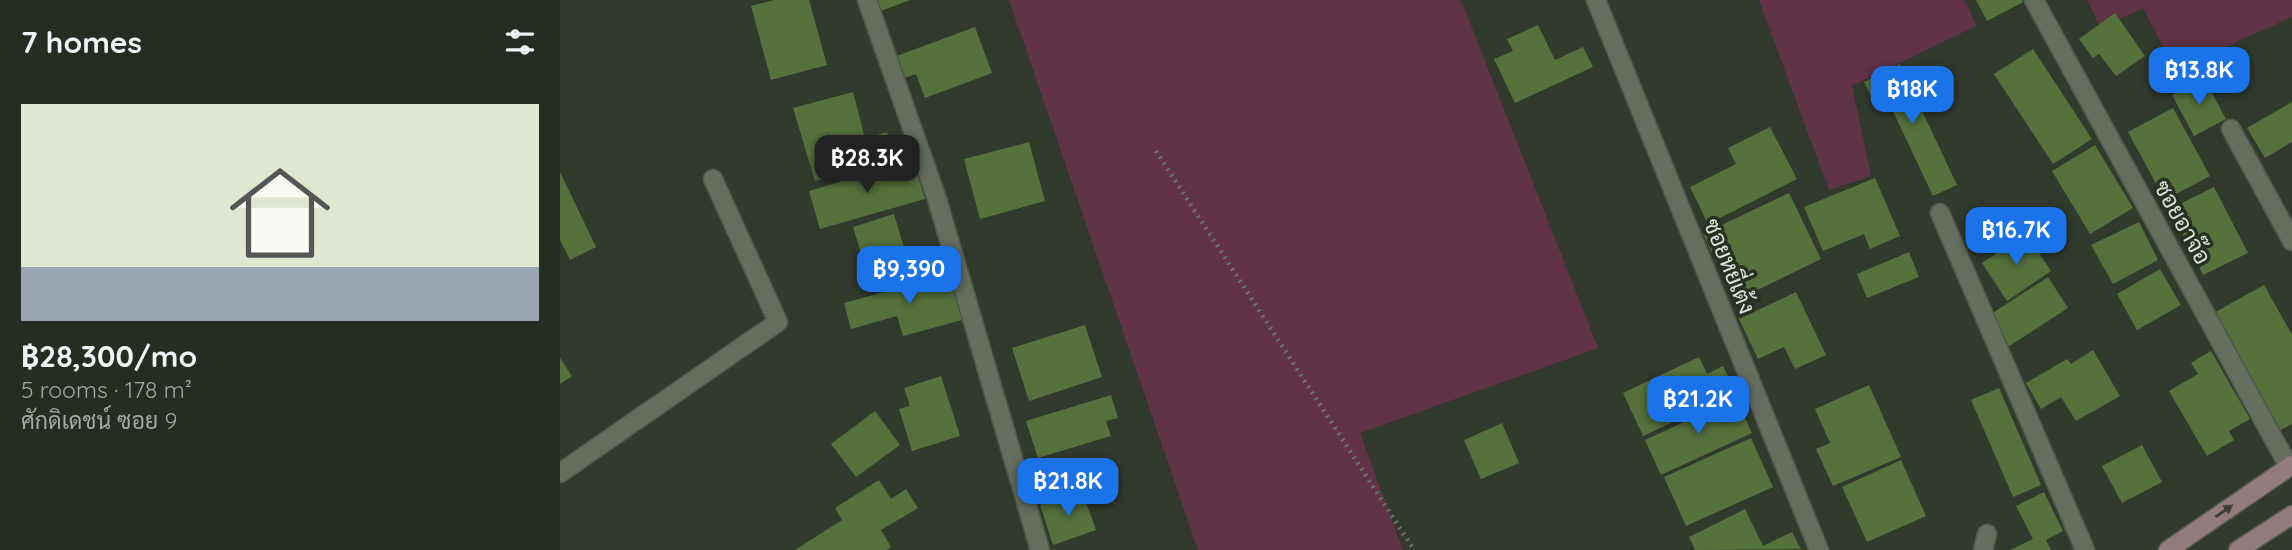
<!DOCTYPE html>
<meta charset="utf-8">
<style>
body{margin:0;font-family:Quicksand,Sarabun,sans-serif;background:#2e342a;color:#f1f3f6;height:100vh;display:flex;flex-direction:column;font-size:26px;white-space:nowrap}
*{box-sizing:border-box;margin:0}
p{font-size:23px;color:#a4a7a5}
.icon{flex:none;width:38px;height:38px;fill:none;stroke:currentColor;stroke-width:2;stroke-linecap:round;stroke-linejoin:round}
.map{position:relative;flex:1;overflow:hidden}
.details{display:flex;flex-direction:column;background:#262c22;width:560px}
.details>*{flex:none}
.price{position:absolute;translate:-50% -60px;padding:0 16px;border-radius:14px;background:#1a73e8;color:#fff;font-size:23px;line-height:46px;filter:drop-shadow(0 2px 4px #0008)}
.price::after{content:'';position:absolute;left:50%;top:42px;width:21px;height:16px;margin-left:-10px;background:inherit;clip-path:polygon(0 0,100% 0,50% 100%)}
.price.current{background:#222;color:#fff}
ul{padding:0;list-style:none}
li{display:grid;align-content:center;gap:14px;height:371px;padding:0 21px}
li span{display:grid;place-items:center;height:217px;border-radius:0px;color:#555}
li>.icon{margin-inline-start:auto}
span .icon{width:126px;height:126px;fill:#fffc;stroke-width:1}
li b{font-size:30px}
h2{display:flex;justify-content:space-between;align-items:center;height:84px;padding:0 21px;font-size:30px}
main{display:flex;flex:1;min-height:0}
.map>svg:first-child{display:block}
.green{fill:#613347}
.building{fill:#55723d}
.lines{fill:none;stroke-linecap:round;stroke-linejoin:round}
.minor-casing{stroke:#51574c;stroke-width:21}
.secondary-casing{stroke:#51574c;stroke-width:21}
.path{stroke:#6b7267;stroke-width:4.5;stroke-dasharray:2 5;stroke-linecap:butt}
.minor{stroke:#656d5f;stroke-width:18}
.secondary{stroke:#937a7d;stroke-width:18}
.oneway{fill:#3d3f35}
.labels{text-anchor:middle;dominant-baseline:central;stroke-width:7;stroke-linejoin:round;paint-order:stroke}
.street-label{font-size:23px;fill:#dde2da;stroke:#283023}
</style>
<main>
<section class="details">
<h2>7 homes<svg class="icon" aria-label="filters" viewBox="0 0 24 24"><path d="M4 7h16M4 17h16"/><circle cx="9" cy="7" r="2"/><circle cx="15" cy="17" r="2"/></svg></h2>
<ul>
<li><span style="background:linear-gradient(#dfe7d0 75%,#9aa5b1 0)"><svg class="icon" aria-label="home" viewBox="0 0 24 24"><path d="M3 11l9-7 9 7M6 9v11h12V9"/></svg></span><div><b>฿28,300/mo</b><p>5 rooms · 178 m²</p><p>ศักดิเดชน์ ซอย 9</p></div></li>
</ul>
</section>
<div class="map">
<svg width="1732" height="550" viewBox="0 0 1732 550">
<rect width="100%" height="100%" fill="#323a2d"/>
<g class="green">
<polygon points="449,0 901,0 1038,348 800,433 843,550 638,550"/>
<polygon points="1199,0 1405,0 1416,26 1292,86 1311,176 1269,190"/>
<polygon points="1527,0 1732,0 1732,17 1615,70 1583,8 1541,28"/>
</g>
<g class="building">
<polygon points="214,0 249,0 267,65 211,80 191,6"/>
<polygon points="314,0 350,0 318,12"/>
<polygon points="1416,0 1462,0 1463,2 1427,21"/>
<polygon points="1555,13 1585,56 1556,76 1539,54 1533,58 1519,39"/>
<polygon points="978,25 995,60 1023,47 1033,67 955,103 934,59 953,51 947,39"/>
<polygon points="415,27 432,73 365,98 356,74 339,80 331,58"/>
<polygon points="1473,49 1532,139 1493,164 1434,74"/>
<polygon points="1340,64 1397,185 1373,196 1330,105 1318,111 1304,82"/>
<polygon points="1644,78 1666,119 1634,136 1612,95"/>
<polygon points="293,92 305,138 327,132 335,159 255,181 233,108"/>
<polygon points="1732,102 1732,142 1705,158 1687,128"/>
<polygon points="1613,108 1650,176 1605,200 1568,132"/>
<polygon points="1210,127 1237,179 1148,224 1130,187 1176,164 1168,148"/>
<polygon points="469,142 485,201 420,219 404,159"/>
<polygon points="1535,145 1573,208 1530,234 1492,171"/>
<polygon points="353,160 365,199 260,229 249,191"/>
<polygon points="0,172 36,247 10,260 0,240"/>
<polygon points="1315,178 1340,236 1310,249 1304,234 1263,251 1244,207"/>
<polygon points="1654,187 1688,253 1643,275 1610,209"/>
<polygon points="1229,193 1261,259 1175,301 1143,234"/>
<polygon points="334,214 345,251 304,263 293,227"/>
<polygon points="1579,222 1598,260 1553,284 1531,245"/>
<polygon points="1466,233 1491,271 1447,301 1422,263"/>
<polygon points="1349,252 1359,277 1307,298 1297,274"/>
<polygon points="1600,269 1621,305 1577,330 1557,294"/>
<polygon points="389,274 402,320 343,336 337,316 291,329 284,303"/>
<polygon points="1488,277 1508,308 1448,347 1428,316"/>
<polygon points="1704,285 1732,335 1732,424 1717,432 1652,314"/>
<polygon points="1236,292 1266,355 1235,369 1224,347 1198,359 1179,319"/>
<polygon points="525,325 542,377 469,401 452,348"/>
<polygon points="1533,350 1560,396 1516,421 1501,397 1481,409 1466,383 1507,359 1511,364"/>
<polygon points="1651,351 1690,419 1669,431 1674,440 1647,456 1609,391 1638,374 1631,363"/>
<polygon points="1139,357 1147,374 1163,366 1176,393 1083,436 1063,393"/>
<polygon points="0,358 12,376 0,384"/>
<polygon points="381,376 400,436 352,451 339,409 350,406 344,388"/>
<polygon points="1309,385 1341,457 1273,486 1256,449 1270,443 1255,409"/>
<polygon points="1439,388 1481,485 1453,497 1411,400"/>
<polygon points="551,395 558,418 546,421 551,436 478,458 466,421"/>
<polygon points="1176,398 1192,433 1101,475 1085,440"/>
<polygon points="315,411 340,445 296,477 271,444"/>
<polygon points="942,423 959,463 921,479 904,440"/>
<polygon points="1191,438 1213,487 1126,526 1104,477"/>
<polygon points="1582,445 1602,482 1562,503 1542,466"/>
<polygon points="1341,460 1366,516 1307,542 1282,487"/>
<polygon points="319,480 331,499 346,489 358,508 321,530 331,547 326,550 235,550 282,520 275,508"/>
<polygon points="522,491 536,530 493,545 480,505"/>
<polygon points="1484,492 1503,531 1486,540 1491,550 1450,550 1473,539 1456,506"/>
<polygon points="1185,509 1203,546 1232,532 1241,549 1135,550 1129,537"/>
</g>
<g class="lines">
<g class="minor-casing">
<g id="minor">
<polyline points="307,0 377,199 480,550"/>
<polyline points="1036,0 1259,550"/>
<polyline points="1474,0 1729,467"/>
<polyline points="1671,129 1732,241"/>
<polyline points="1380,213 1525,550"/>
<polyline points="0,473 218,322 153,179"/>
<polyline points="1423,550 1427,534"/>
</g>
</g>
<g class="secondary-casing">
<g id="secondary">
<polyline points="1608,550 1732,465"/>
<polyline points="1678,550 1732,515"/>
</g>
</g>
<polyline class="path" points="596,151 854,550"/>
<use href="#minor" class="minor"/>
<use href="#secondary" class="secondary"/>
</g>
<defs><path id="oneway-solid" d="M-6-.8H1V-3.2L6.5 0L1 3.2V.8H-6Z" transform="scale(1.75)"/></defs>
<use class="oneway" href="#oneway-solid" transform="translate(1664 511) rotate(-35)"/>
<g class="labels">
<g class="street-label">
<text transform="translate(1623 222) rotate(61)">ซอยอาจ๊อ</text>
<text transform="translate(1170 266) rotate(68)">ซอยหยี่เต้ง</text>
</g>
</g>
</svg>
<b class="price" style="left:1639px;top:107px">฿13.8K</b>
<b class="price" style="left:1352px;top:126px">฿18K</b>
<b class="price current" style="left:307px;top:195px">฿28.3K</b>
<b class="price" style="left:1456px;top:267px">฿16.7K</b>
<b class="price" style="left:349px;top:306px">฿9,390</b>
<b class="price" style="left:1138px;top:436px">฿21.2K</b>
<b class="price" style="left:508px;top:518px">฿21.8K</b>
</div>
</main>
